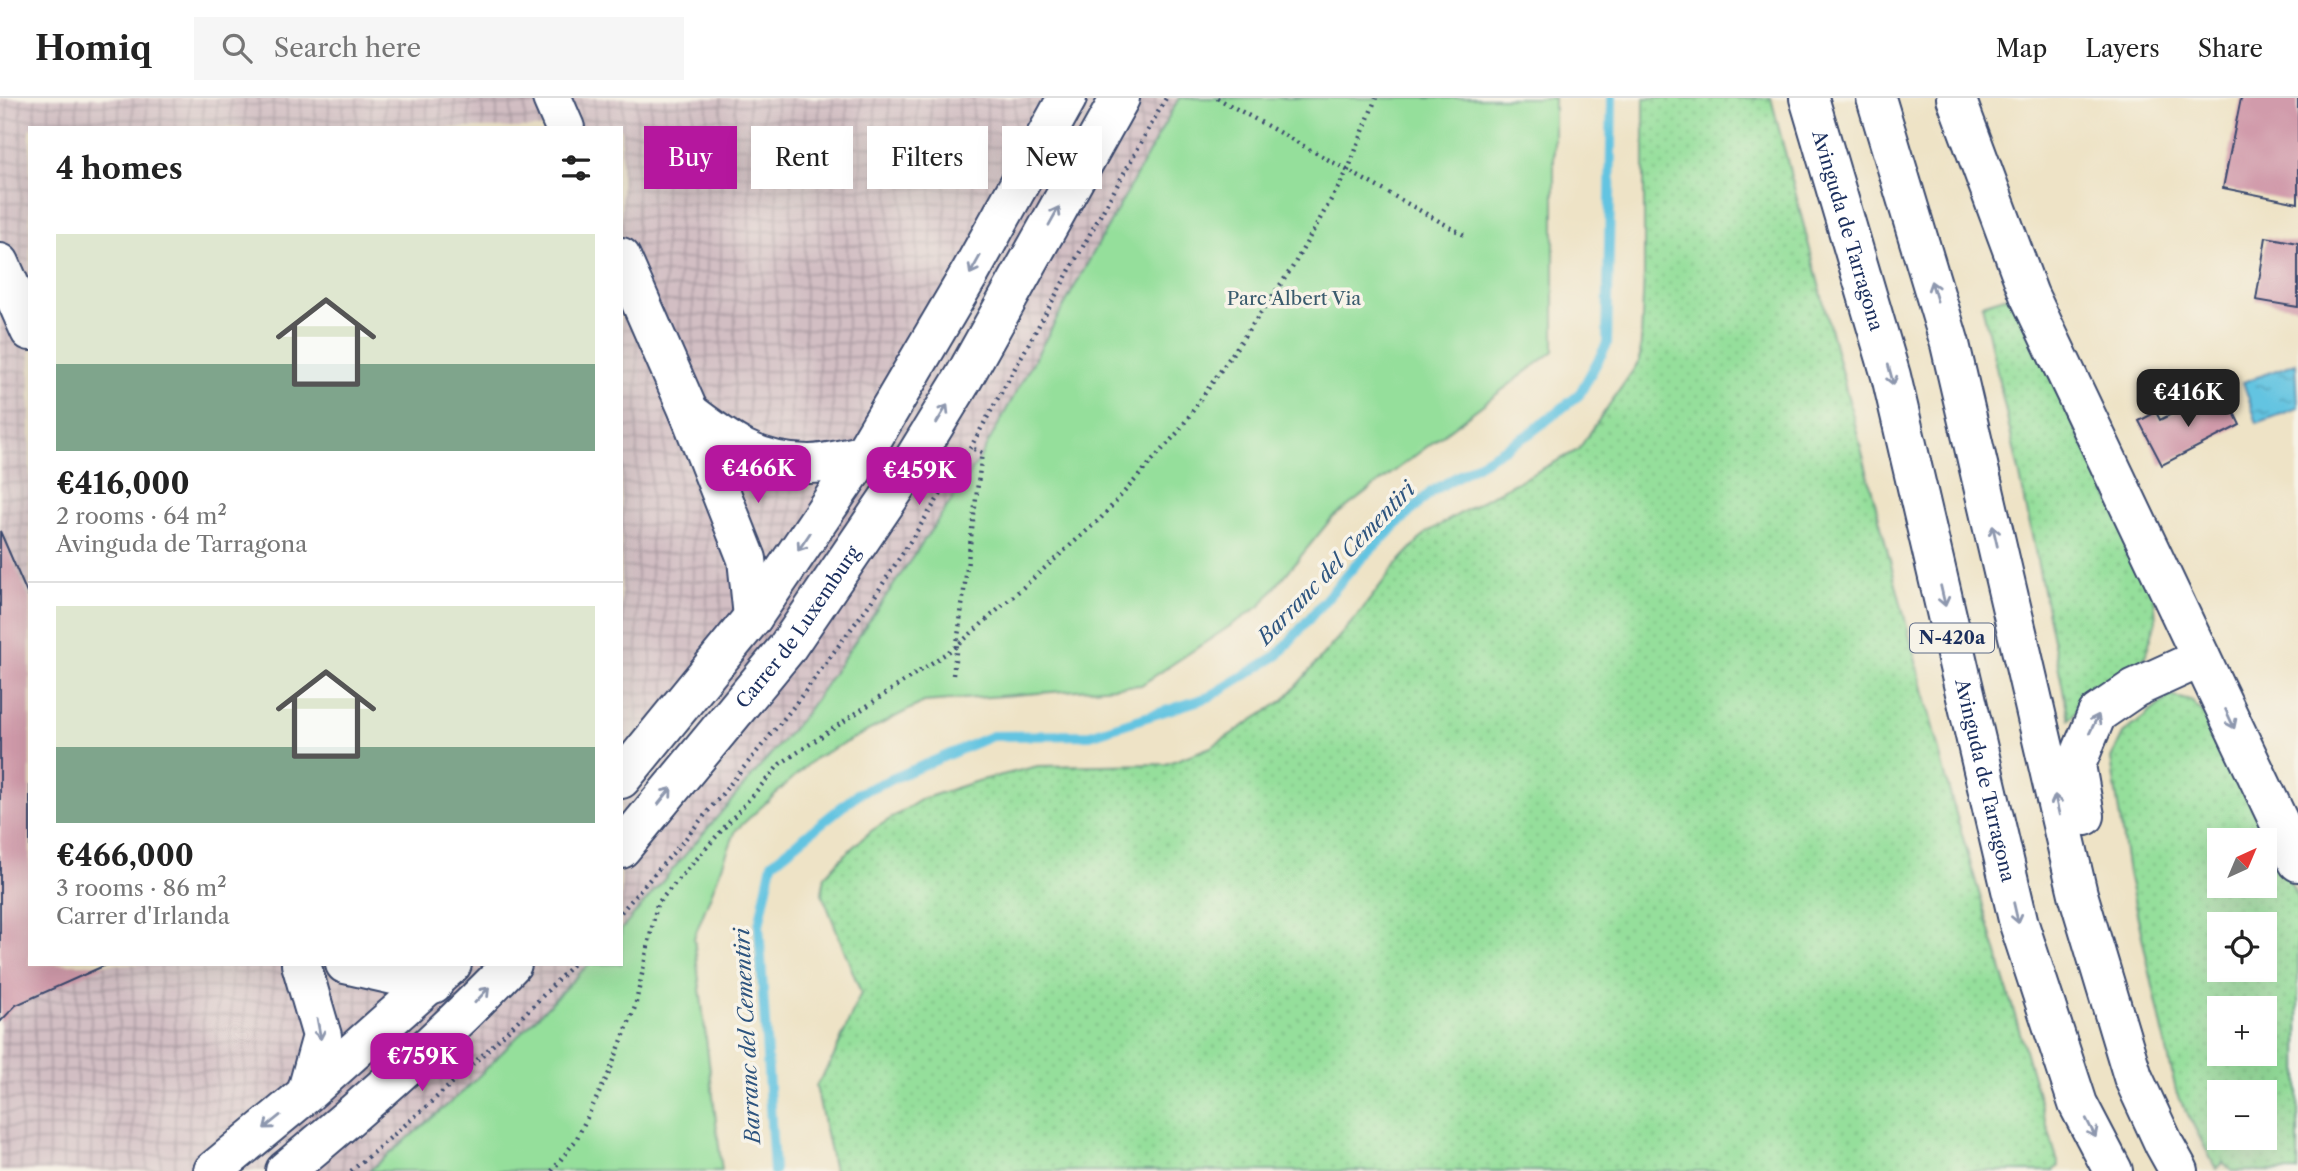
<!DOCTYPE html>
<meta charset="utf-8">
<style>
body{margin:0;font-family:"Libre Caslon Text",serif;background:#f6f6f6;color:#222;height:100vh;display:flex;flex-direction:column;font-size:26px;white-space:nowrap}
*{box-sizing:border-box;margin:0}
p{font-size:23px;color:#767676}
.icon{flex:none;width:38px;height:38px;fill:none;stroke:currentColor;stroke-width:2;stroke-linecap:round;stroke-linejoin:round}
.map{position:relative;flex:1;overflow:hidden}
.sheet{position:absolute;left:28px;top:28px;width:595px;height:840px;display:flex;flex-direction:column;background:#fff;border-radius:0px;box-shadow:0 7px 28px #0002}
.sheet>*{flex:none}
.top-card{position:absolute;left:644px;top:28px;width:665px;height:63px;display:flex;gap:14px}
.needle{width:46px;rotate:44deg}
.buttons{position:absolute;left:2207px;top:730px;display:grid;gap:14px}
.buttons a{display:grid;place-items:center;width:70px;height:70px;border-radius:0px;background:#fff;box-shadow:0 7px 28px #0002;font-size:35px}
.price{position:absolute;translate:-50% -60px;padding:0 16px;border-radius:14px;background:#b5179e;color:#fff;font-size:23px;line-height:46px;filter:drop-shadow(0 2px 4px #0008)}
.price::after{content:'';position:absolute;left:50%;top:42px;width:21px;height:16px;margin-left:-10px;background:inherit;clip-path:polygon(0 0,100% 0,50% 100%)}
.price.current{background:#222;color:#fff}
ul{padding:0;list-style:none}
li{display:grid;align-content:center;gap:14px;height:371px;padding:0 28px}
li+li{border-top:2px solid #e0e0e0}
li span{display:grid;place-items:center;height:217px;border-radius:0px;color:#555}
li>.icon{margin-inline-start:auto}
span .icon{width:126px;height:126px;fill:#fffc;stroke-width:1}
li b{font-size:30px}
h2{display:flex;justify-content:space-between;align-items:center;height:84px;padding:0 28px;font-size:30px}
.tag{padding:0 24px;border-radius:0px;background:#fff;box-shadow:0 7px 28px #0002;font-size:24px;line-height:63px}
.tag.current{background:#b5179e;color:#fff}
header{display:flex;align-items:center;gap:42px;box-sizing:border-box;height:98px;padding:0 35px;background:#fff;border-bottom:2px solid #e0e0e0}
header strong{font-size:33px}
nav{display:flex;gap:38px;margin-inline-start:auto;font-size:24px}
.search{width:490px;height:63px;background:#f6f6f6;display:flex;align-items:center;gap:18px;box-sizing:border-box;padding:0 24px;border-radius:0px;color:#767676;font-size:26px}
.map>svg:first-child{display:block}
.industrial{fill:url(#industrial-grid)}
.grass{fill:url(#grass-dots);stroke:#58877c;stroke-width:2;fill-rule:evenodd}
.park{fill:#95df9b;stroke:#58877c;stroke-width:2}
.water{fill:url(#water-ripples);stroke:#3f7aa0;stroke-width:2}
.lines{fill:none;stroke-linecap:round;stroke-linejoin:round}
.stream{stroke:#63c4e1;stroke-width:10}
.building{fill:#d19bab}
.minor-casing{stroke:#3b4a6e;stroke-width:42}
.major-casing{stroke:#3b4a6e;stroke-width:42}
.path{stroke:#3b4a6e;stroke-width:4.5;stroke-dasharray:2 5;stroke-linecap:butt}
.minor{stroke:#fff;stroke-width:38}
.major{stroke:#fff;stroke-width:38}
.oneway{stroke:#8d97ae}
.labels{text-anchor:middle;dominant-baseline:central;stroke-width:7;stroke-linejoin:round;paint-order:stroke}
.shield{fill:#f7f3e8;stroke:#5d6a87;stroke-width:2}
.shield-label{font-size:18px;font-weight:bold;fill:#1b2f5e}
.street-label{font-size:19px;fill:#1b2f5e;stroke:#f7f3e8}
.park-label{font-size:19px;fill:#3a5b6d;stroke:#f7f3e8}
.water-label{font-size:21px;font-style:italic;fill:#2d547f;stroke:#f7f3e8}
</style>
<header>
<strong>Homiq</strong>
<div class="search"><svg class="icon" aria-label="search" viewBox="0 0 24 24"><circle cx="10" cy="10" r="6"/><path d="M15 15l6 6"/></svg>Search here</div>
<nav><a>Map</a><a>Layers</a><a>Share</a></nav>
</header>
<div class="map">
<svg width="2298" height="1073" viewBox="0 0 2298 1073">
<defs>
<pattern id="industrial-grid" width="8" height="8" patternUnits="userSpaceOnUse" patternTransform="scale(1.75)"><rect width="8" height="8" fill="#d2bec3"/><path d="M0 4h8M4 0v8" fill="none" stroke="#aa9ba2"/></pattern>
<pattern id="grass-dots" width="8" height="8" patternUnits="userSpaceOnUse" patternTransform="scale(1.75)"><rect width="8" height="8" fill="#95df9b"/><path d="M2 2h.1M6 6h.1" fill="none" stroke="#80c088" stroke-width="1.8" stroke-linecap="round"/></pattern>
<pattern id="water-ripples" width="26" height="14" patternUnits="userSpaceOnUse" patternTransform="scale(1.75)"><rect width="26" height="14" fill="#63c4e1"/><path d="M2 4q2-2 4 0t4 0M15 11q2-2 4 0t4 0" fill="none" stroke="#51a0ba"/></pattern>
</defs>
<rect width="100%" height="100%" fill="#f7f3e8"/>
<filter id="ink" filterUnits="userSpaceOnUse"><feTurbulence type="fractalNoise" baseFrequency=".0143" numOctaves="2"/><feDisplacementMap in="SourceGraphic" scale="14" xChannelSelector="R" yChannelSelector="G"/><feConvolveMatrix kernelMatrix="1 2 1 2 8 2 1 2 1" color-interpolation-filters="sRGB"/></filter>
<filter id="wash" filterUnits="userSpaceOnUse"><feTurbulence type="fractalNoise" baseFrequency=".00686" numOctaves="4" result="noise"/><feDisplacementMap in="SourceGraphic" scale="28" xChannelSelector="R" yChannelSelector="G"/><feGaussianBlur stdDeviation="1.57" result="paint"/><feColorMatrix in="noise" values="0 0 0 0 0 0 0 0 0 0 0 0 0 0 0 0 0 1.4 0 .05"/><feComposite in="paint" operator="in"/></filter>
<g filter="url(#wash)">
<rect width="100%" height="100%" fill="#eee3c6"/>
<polygon class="industrial" points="0,0 1179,0 977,365 806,615 621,832 621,30 30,30 30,866 589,866 465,992 369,1073 0,1073"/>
<g class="grass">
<polygon points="1644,0 1771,0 1949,692 2059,1068 2052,1073 834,1073 816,988 833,960 861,895 822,795 825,778 844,757 871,733 922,701 974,684 1038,668 1166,666 1211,649 1284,602 1358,517 1395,468 1426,435 1496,395 1578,352 1640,262 1644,177"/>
<polygon points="2011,197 2154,493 2156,523 2145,559 2091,597 2069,621 2020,378 1982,206"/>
<path d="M 2170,598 L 2191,603 L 2207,619 L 2298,800 L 2298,1073 L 2232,1073 L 2223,1064 L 2216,1071 L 2176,993 L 2128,775 L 2111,661 L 2123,636 ZM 2219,742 L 2264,742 L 2264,788 L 2219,788 ZM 2219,826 L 2264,826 L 2264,872 L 2219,872 ZM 2219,910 L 2264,910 L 2264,956 L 2219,956 ZM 2219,994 L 2264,994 L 2264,1040 L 2219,1040 Z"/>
</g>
<polygon class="park" points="1179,0 1554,0 1554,253 1331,421 1260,508 1141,587 924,604 815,660 736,732 694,840 722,1073 369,1073 465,992 589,866 621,866 621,832 806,615 977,365"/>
<polygon class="water" points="2296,265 2298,310 2257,325 2243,284"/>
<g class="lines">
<polyline class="stream" points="774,1073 759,827 772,765 859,695 992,638 1090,637 1209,599 1278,557 1356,466 1431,394 1529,336 1579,297 1607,246 1612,0"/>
</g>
<g id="blocks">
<g class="building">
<polygon points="2241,0 2298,0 2298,105 2223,90"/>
<polygon points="2266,139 2298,145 2298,209 2256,202"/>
<polygon points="2227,300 2240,327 2162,367 2139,323 2156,314 2160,322 2201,301 2206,312"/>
<polygon points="0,433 30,502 30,866 108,866 16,907 0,924"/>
</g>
</g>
</g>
<g filter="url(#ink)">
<use href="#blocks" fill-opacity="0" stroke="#3b4a6e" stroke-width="2"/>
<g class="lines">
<g class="minor-casing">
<g id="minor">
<polyline points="552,0 565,30"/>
<polyline points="1956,0 2029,197 2298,764"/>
<polyline points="621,159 689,314 747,461 753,519"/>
<polyline points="0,165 30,233"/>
<path d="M 689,314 C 728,344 757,366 809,366 C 827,366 846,360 863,357"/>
<polyline points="621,681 753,519 863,357 970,175 1067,0"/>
<path id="s1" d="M 621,751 L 786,551 L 901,382 L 963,281 L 1120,0"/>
<polyline points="301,866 322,938 306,996"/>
<polyline points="345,866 433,886"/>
<polyline points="213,1073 306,996 452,866"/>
<path d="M 285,1073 C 364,1008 441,941 512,866"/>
</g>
</g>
<g class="major-casing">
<g id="major">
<path id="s2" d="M 1809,0 L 1891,278 L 2019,826 L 2078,1006 L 2113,1073"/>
<polyline points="1876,0 1950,246 2078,796 2133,979 2164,1046 2179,1073"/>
<polyline points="2085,718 2076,667 2097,616 2135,590 2201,560"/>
</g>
</g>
<g class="path">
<polyline points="1217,0 1466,138"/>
<polyline points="953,577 982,355 970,349"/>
<polyline points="621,814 686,740 791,612 871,504 968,354 1166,0"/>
<path d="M 351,1073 C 429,1008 504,940 573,866"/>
<polyline points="552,1073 576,1042 609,975 635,909 657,806 780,666 957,548 1100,421 1178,334 1292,170 1348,72 1376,0"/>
</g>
<use href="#minor" class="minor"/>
<use href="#major" class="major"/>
</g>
<defs><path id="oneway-shaft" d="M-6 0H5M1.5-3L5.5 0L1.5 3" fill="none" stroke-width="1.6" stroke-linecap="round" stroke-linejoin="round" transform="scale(1.75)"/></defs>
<g class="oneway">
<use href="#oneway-shaft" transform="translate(1054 118) rotate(-61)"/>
<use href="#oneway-shaft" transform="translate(975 167) rotate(119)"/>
<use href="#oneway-shaft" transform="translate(1934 193) rotate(-107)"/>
<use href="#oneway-shaft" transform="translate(1891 277) rotate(75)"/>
<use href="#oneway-shaft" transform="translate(942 316) rotate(-59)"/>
<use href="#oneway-shaft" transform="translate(1995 438) rotate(-103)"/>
<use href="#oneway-shaft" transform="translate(804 444) rotate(124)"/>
<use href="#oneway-shaft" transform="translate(1943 498) rotate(77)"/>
<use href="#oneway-shaft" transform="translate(2230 621) rotate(65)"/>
<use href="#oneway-shaft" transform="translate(2094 626) rotate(-64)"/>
<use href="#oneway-shaft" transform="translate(665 698) rotate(-51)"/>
<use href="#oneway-shaft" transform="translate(2057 707) rotate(-103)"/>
<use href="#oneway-shaft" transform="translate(2016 815) rotate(77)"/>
<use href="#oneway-shaft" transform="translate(482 897) rotate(-47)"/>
<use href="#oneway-shaft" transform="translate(319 931) rotate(80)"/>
<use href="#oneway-shaft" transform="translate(272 1024) rotate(141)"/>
<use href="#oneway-shaft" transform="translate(2091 1030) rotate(63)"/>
</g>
</g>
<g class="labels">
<rect class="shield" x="1910" y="525.5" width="84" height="29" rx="5"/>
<g class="shield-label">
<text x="1952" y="540">N-420a</text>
</g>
<g class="street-label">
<text stroke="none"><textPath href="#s2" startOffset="138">Avinguda de Tarragona</textPath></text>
<text stroke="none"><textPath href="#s1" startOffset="284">Carrer de Luxemburg</textPath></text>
<text stroke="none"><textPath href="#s2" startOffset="705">Avinguda de Tarragona</textPath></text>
</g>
<g class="park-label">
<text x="1294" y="200">Parc Albert Via</text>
</g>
<g class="water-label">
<text transform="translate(1336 465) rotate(-46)">Barranc del Cementiri</text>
<text transform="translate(747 938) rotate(-93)">Barranc del Cementiri</text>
</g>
</g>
</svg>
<div class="buttons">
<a><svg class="needle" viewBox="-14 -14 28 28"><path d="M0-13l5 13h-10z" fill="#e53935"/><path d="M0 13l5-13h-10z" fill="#767676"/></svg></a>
<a><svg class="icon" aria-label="locate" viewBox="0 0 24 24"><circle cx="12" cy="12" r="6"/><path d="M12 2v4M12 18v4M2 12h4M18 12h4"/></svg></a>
<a>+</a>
<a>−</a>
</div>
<b class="price current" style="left:2188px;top:331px">€416K</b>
<b class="price" style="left:758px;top:407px">€466K</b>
<b class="price" style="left:919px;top:409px">€459K</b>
<b class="price" style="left:422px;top:995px">€759K</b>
<div class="top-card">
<a class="tag current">Buy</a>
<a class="tag">Rent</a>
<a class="tag">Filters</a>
<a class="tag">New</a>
</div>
<section class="sheet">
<h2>4 homes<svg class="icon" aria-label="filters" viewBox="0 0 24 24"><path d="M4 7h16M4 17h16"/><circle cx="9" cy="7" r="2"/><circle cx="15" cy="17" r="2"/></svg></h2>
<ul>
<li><span style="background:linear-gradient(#dfe7d0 60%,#7fa58c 0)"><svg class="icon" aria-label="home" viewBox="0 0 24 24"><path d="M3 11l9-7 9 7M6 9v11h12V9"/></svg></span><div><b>€416,000</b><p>2 rooms · 64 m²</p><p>Avinguda de Tarragona</p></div></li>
<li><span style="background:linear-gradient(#dfe7d0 65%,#7fa58c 0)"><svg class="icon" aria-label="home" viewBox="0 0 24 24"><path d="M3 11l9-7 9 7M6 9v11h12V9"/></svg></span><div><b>€466,000</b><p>3 rooms · 86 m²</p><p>Carrer d'Irlanda</p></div></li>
</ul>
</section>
</div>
